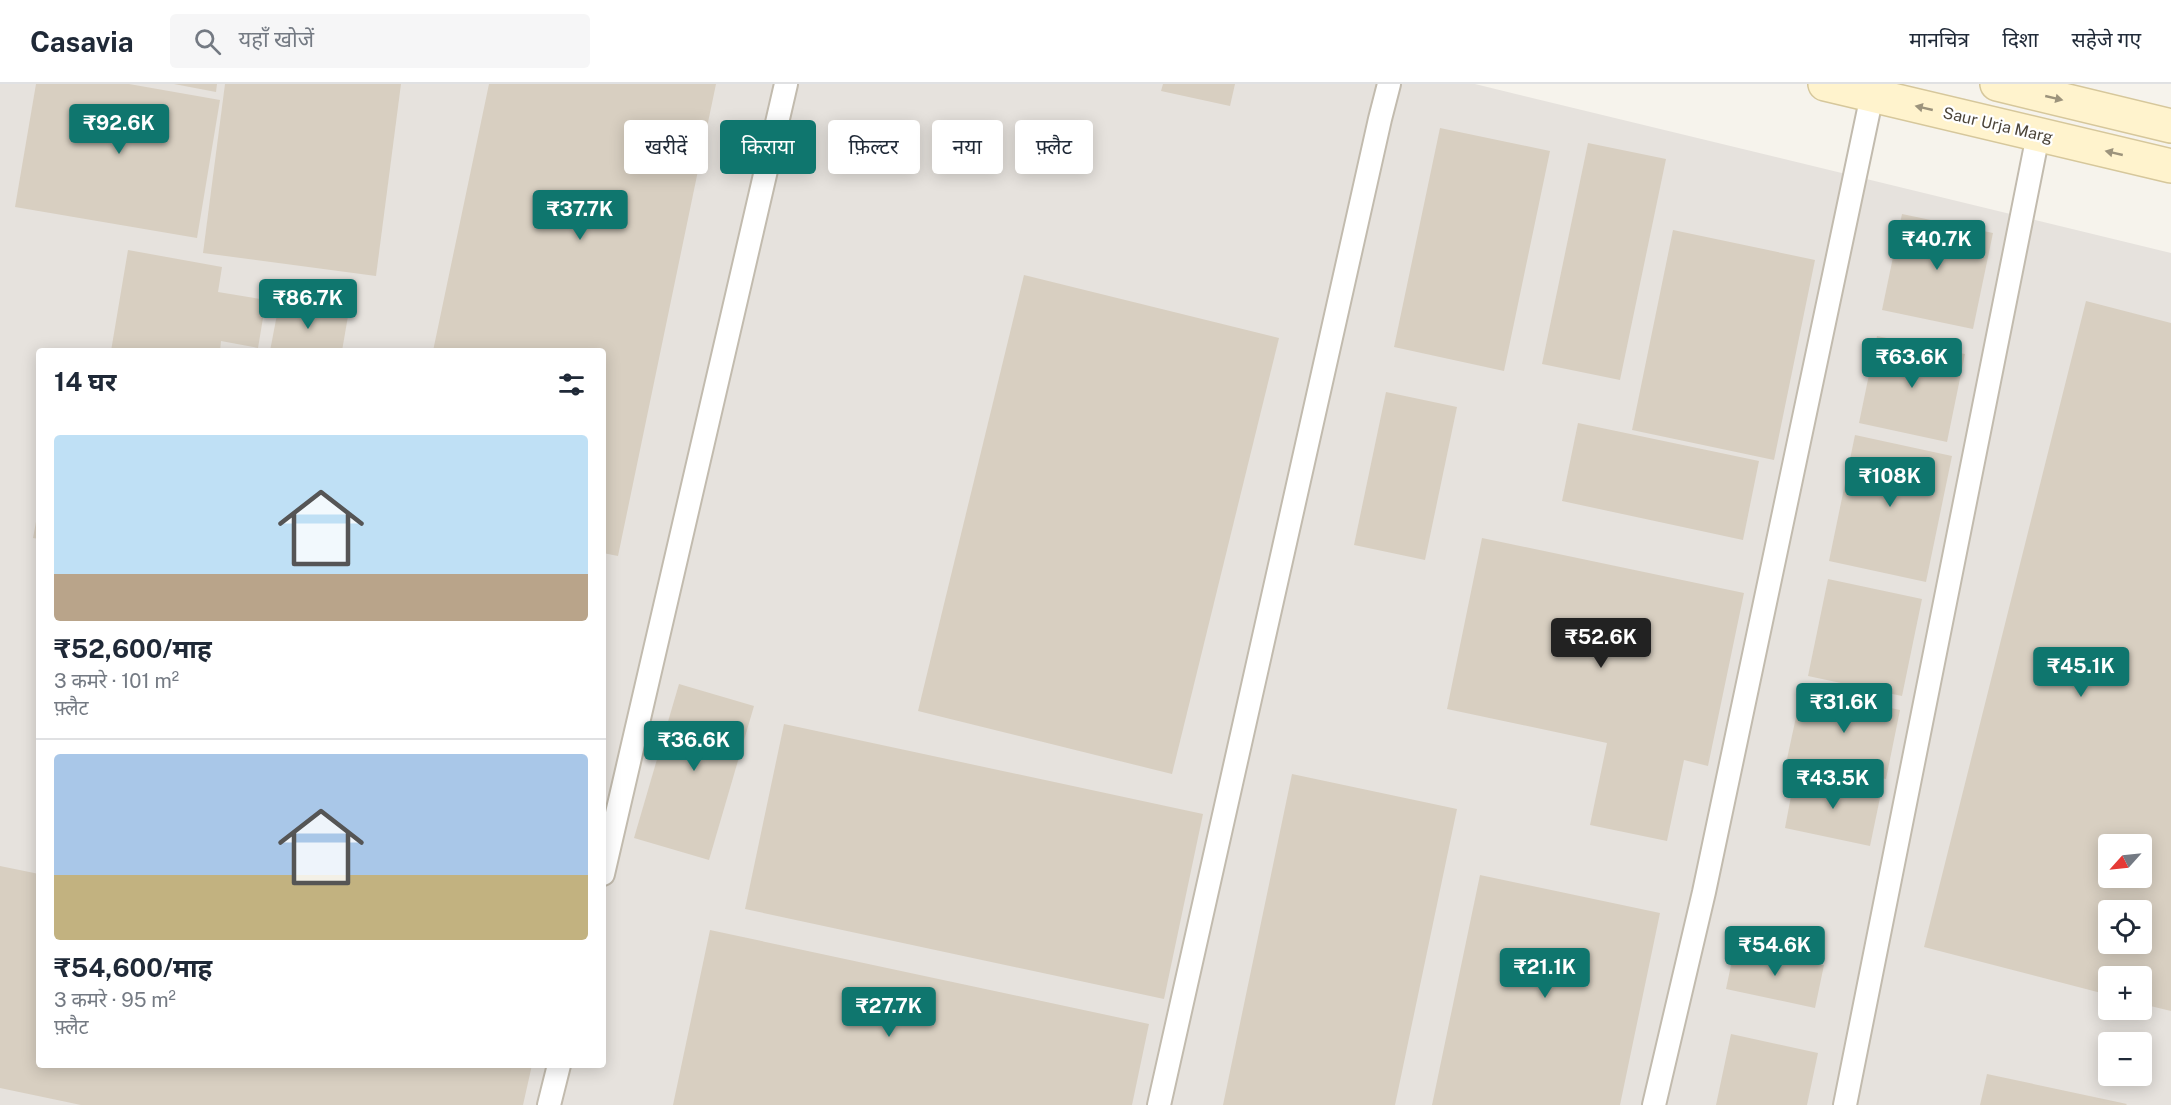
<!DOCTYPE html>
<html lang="hi">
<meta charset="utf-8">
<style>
body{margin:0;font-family:"Public Sans","Noto Sans Devanagari",sans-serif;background:#f6f6f7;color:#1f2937;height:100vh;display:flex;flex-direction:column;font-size:22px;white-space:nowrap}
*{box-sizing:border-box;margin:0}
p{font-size:20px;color:#747a83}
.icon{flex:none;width:33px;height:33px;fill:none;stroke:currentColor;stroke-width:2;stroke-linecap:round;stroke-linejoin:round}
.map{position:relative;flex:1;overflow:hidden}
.sheet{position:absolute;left:36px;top:264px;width:570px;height:720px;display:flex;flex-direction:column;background:#fff;border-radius:6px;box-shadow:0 3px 15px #0003}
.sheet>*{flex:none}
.hud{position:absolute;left:624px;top:36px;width:570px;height:54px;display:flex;gap:12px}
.needle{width:39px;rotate:243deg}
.buttons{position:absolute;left:2098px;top:750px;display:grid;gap:12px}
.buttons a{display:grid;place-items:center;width:54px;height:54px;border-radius:6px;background:#fff;box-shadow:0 3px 15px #0003;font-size:30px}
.price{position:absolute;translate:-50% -51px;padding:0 14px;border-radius:6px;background:#0f766e;color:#fff;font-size:20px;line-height:39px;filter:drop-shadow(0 2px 3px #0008)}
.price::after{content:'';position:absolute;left:50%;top:36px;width:18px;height:14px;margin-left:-9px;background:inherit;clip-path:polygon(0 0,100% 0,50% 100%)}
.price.active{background:#222;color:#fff}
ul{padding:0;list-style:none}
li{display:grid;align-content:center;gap:12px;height:318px;padding:0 18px}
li+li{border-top:2px solid #e0e1e3}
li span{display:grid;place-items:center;height:186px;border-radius:6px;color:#555}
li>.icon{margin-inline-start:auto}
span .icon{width:108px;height:108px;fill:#fffc;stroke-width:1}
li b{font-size:26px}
h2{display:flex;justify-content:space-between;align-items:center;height:72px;padding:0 18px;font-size:26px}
.chip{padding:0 21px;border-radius:6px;background:#fff;box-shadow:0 3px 15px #0003;font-size:21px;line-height:54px}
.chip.active{background:#0f766e;color:#fff}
header{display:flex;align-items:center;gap:36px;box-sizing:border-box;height:84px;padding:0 30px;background:#fff;border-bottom:2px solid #e0e1e3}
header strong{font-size:28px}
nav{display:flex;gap:33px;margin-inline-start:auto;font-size:21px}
.search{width:420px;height:54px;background:#f6f6f7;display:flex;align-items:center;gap:15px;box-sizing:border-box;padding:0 21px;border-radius:6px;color:#747a83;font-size:22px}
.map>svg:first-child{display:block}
.industrial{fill:#e6e2dd;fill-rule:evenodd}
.building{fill:#d8cfc1;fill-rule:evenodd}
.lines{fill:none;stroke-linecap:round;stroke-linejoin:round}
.lane-casing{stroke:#c2bbae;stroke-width:26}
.secondary-casing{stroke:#d6c79b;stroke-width:36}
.lane{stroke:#fff;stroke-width:22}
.secondary{stroke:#fff3cd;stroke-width:33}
.oneway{fill:#9c937c}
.labels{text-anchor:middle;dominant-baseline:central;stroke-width:4.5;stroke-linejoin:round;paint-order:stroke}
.street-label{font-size:16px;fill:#4b4439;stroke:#fff}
</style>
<header>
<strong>Casavia</strong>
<div class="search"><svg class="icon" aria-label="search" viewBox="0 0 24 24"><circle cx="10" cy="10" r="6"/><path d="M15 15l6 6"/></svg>यहाँ खोजें</div>
<nav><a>मानचित्र</a><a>दिशा</a><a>सहेजे गए</a></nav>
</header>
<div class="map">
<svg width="2171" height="1021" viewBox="0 0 2171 1021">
<rect width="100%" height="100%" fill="#f6f3ec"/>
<path class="industrial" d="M 0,0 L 1475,0 L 2171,169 L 2171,1021 L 0,1021 ZM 39,267 L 603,267 L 603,981 L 39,981 ZM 2109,760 L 2142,760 L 2142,794 L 2109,794 ZM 2109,826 L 2142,826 L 2142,860 L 2109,860 ZM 2109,892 L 2142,892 L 2142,926 L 2109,926 ZM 2109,958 L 2142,958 L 2142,992 L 2109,992 Z"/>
<g class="building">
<polygon points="36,0 129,0 220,16 197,154 15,123"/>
<polygon points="174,0 217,0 216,8"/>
<polygon points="225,0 401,0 376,192 203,169"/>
<polygon points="489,0 716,0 618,472 603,469 603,267 433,267"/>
<polygon points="1163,0 1235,0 1230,22 1161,7"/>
<polygon points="1440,44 1550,67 1504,287 1394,263"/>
<polygon points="1588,59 1666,75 1620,296 1542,280"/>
<polygon points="1902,130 1993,149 1973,245 1882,226"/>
<polygon points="1673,146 1815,176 1774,376 1632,346"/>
<polygon points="128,166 222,183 218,208 266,216 258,264 221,257 220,267 111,267"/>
<polygon points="1024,191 1279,254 1172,690 918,627"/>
<path d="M 2086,217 L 2171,239 L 2171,927 L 2142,920 L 2142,892 L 2109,892 L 2109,911 L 1924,863 ZM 2109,760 L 2142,760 L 2142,794 L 2109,794 ZM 2109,826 L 2142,826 L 2142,860 L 2109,860 Z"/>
<polygon points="279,220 348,232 342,267 270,267"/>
<polygon points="1877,252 1965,270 1947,358 1859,339"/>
<polygon points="1386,308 1457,323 1425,476 1354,461"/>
<polygon points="1578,339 1759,377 1743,456 1562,417"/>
<polygon points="1855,351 1952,372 1926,498 1829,477"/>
<polygon points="38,427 39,427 39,455 33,454"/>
<polygon points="1482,454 1744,509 1708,682 1684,676 1667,757 1590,741 1607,659 1447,625"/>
<polygon points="1828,495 1922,515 1902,612 1808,592"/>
<polygon points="679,600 754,622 709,776 634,754"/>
<polygon points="1802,605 1900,626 1886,695 1787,675"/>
<polygon points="784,640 1203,730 1164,915 745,825"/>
<polygon points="1292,690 1457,725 1395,1021 1223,1021"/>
<polygon points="1795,691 1881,709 1870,762 1785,744"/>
<polygon points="0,782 39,790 39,981 532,981 523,1021 81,1021 0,1004"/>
<polygon points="1480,791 1660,829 1620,1021 1432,1021"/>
<polygon points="710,846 1149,940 1132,1021 673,1021"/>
<polygon points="1735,862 1824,881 1815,924 1726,905"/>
<polygon points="1731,950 1818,969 1807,1021 1716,1021"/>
<polygon points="1987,990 2127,1020 2126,1021 1980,1021"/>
</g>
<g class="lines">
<g class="lane-casing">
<g id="lane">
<polyline points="603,790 786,0"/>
<polyline points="549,1021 559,981"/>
<polyline points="1159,1021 1380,35 1389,0"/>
<polyline points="1654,1021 1704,808 1872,11"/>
<polyline points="1845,1021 2038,51"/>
</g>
</g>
<g class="secondary-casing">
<g id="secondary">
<polyline points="1825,0 2171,82"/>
<polyline points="1997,0 2171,42"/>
</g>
</g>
<use href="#lane" class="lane"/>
<use href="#secondary" class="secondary"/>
</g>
<defs><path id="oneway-solid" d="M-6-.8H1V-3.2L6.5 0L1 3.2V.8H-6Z" transform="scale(1.5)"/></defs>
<g class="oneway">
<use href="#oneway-solid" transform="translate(2054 14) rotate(13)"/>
<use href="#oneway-solid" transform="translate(1924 24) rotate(-167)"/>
<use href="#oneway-solid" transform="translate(2114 69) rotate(-167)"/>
</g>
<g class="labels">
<g class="street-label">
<text transform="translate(1998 41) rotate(13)">Saur Urja Marg</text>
</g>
</g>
</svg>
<div class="buttons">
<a><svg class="needle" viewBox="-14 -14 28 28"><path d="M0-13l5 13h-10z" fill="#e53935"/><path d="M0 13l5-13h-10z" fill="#747a83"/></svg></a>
<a><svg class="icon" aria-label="locate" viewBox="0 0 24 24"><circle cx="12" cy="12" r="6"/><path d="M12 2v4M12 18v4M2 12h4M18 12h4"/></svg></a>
<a>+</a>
<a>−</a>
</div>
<b class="price" style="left:119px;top:71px">₹92.6K</b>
<b class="price" style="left:580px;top:157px">₹37.7K</b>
<b class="price" style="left:1937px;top:187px">₹40.7K</b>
<b class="price" style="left:308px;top:246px">₹86.7K</b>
<b class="price" style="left:1912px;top:305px">₹63.6K</b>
<b class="price" style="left:1890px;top:424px">₹108K</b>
<b class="price active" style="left:1601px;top:585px">₹52.6K</b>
<b class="price" style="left:2081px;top:614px">₹45.1K</b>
<b class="price" style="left:1844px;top:650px">₹31.6K</b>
<b class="price" style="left:694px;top:688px">₹36.6K</b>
<b class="price" style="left:1833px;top:726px">₹43.5K</b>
<b class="price" style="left:1775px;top:893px">₹54.6K</b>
<b class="price" style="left:1545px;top:915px">₹21.1K</b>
<b class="price" style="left:889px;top:954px">₹27.7K</b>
<div class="hud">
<a class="chip">खरीदें</a>
<a class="chip active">किराया</a>
<a class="chip">फ़िल्टर</a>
<a class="chip">नया</a>
<a class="chip">फ़्लैट</a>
</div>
<section class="sheet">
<h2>14 घर<svg class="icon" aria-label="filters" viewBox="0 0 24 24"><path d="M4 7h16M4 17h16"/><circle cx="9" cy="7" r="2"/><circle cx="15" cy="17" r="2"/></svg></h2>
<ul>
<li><span style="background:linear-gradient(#bfe0f5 75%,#b9a48a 0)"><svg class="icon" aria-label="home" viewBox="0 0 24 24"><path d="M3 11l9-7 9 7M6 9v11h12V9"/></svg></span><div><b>₹52,600/माह</b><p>3 कमरे · 101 m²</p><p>फ़्लैट</p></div></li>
<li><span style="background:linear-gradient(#a9c7e8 65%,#c2b280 0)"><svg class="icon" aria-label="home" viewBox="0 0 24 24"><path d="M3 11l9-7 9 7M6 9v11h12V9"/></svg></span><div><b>₹54,600/माह</b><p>3 कमरे · 95 m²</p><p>फ़्लैट</p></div></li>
</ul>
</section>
</div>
